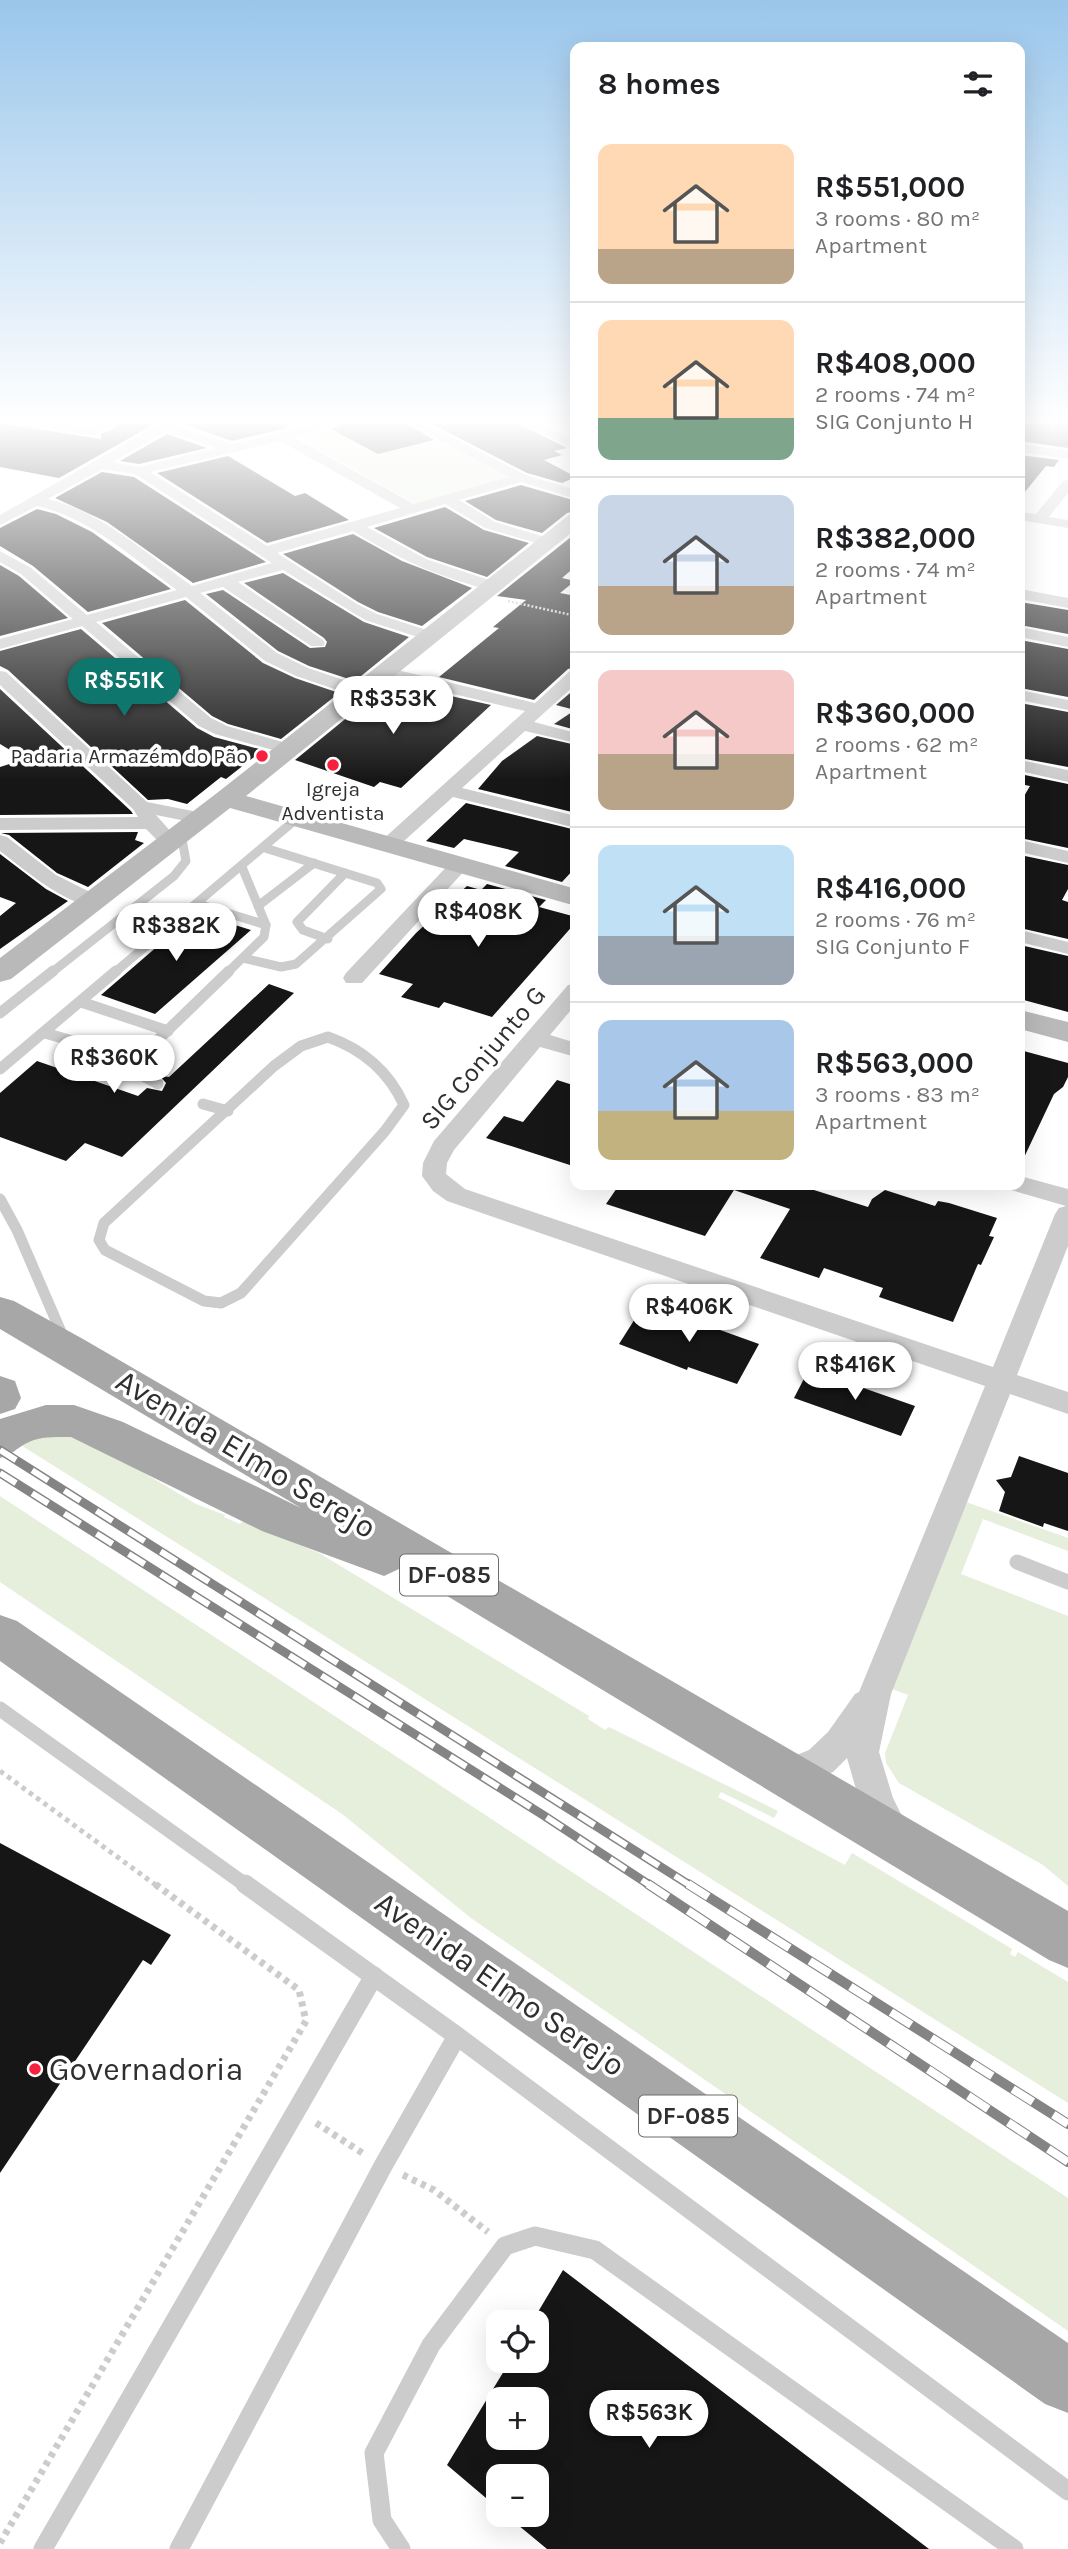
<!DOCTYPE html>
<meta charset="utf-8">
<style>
body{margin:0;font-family:Karla,sans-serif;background:#f2f2f2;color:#202124;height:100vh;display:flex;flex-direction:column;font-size:26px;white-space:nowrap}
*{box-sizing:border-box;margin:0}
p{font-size:23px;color:#757577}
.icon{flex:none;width:38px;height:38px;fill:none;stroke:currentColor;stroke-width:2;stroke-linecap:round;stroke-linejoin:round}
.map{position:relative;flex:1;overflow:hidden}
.drawer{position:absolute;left:570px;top:42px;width:455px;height:1148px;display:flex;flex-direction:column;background:#fff;border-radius:14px;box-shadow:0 7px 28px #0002}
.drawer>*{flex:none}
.buttons{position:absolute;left:486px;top:2310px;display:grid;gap:14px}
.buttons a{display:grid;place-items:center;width:63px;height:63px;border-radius:14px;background:#fff;box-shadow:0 7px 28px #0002;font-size:35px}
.price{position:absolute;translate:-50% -60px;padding:0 16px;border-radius:24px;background:#fff;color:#222;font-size:23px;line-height:46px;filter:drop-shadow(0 2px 4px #0008)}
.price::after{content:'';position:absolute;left:50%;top:42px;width:21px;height:16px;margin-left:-10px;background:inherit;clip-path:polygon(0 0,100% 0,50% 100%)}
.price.active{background:#0f766e;color:#fff}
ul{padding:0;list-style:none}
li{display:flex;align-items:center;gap:21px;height:175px;padding:0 28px}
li+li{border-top:2px solid #e0e0e0}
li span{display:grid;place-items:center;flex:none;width:196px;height:140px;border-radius:14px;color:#555}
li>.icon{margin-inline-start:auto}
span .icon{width:84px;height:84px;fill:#fffc;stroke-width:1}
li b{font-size:30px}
h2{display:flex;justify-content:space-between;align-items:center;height:84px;padding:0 28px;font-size:30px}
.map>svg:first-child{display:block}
.green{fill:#e6eedc}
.building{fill:#161616;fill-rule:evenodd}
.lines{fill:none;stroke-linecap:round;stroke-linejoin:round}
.path-far2{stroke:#ccc;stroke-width:2.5;stroke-dasharray:2 2;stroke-linecap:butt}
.path-far1{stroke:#ccc;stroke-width:5;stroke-dasharray:4.5 4.5;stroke-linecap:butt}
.path{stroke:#ccc;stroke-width:7;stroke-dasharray:5 5;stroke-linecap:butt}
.lane-far4{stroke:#ccc;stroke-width:7}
.lane-far3{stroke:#ccc;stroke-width:9}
.lane-far2{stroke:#ccc;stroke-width:11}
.lane-far1{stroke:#ccc;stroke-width:15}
.lane{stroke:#ccc;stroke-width:19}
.street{fill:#ccc;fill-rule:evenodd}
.secondary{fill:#b9b9b9;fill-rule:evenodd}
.primary{fill:#a7a7a7;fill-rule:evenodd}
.rail-far1-casing{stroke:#848484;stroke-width:9}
.rail-casing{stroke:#848484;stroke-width:10}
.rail-far1{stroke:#fff;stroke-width:6;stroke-dasharray:19;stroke-linecap:butt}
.rail{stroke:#fff;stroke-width:8;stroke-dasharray:24;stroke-linecap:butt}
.poi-dot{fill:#f6213e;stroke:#fff;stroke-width:2.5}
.labels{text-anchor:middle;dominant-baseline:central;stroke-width:7;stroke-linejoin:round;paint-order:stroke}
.far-poi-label{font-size:21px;fill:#2f2f2f;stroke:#fff;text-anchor:end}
.shield{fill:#fff;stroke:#6d6d6d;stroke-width:2}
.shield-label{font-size:24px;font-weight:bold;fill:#2f2f2f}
.street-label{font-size:26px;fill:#2f2f2f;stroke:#fff}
.near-street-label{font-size:32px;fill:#2f2f2f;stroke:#fff}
.near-poi-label{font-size:32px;fill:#2f2f2f;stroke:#fff;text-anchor:start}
</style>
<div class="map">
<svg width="1068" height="2549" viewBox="0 0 1068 2549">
<rect width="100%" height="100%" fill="#fff"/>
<g class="green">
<polygon points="355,423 410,423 515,477 416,504 296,437"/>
<polygon points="81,1435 196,1504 225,1515 224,1517 240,1524 243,1521 319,1553 589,1716 588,1719 605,1730 609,1727 778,1811 774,1818 721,1792 718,1797 845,1865 852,1853 1012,1949 1010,1954 1015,1957 1018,1952 1068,1982 1068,2103 16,1442 22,1436"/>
<polygon points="0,1496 1068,2198 1068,2331 471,1918 342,1814 0,1582"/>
<polygon points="966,1502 1068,1538 1068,1551 983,1519 961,1574 1068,1616 1068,1886 1043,1865 899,1783 886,1763 885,1753 908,1695 892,1689"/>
</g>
<g class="building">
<polygon points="0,423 101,439 101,434 115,428 118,423 156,423 59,478 0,467"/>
<polygon points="180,423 287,423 287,428 232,441"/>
<polygon points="344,423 406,423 434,440 378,454 331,429"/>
<polygon points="430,423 517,423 567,448 554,451 562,455 544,460 576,477 562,483 527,473"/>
<polygon points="1020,423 1068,423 1068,448 1020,441"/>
<polygon points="167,434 207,448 139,464 120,461"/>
<polygon points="1020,455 1059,460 1054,467 1046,466 1020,498"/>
<polygon points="228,456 295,496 305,493 349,520 267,543 157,473"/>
<polygon points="102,472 134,477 266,562 193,583 107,522 55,498"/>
<polygon points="521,485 576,501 576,511 567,513 542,533 496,520 465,501"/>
<polygon points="445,507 484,530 529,543 487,577 427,557 374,528"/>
<polygon points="37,509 56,514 92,532 171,589 88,612 33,566 0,546 0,528"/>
<polygon points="576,533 576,566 562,578 575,581 560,593 576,596 576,667 568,669 534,700 439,677 499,628 493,627 526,600 497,596"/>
<polygon points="353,534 402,561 472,588 422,626 378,612 358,602 283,554"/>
<polygon points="0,565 19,576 68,618 0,636"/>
<polygon points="283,573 364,622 409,637 355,681 309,666 278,651 206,594 223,590 310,648 325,647 327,642 324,638 244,583"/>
<polygon points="185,600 263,663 295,678 339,693 281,739 228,724 212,716 102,623"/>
<polygon points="1020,602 1068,610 1068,634 1020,625"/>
<polygon points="81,629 197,728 214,737 263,750 226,779 221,777 187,804 168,799 148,800 8,670 0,666 0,651"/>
<polygon points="1020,640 1068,649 1068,697 1020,688"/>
<polygon points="387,685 420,693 424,690 491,705 401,788 380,782 374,787 295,760"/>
<polygon points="576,688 576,730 554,724 575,710 556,705"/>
<polygon points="0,689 131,811 133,814 0,815 0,767 25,759 0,744"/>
<polygon points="1020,703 1068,712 1068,767 1020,758"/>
<polygon points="537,736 576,745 576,813 478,789 502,761"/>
<polygon points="1020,774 1068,784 1068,848 1020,838 1020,803 1030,786 1020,784"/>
<polygon points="466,803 576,830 574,869 562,882 505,866 519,852 464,839 454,848 426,841"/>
<polygon points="138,832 135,840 144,843 88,887 57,873 9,835 1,833"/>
<polygon points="0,854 46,889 68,901 0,949 0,916 16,903 0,897"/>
<polygon points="1020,855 1068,865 1068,889 1062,900 1068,902 1068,939 1020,928"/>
<polygon points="487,884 546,900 539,907 576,917 576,922 492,1017 444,1002 439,1008 401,997 413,984 379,974 416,933 467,886 481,890"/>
<polygon points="196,913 251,930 155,1014 101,995"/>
<polygon points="1020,945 1068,956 1068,1012 1020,999"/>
<polygon points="269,984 294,993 122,1157 85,1143 66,1161 0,1137 0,1093 37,1061 138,1096 147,1088 162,1091 166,1083 160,1076 169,1077"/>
<polygon points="1020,1050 1068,1063 1068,1077 1063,1087 1054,1094 1020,1166"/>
<polygon points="557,1080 576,1086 576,1167 486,1138 504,1116 523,1122"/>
<polygon points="619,1185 798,1185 868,1207 872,1199 885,1190 935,1206 938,1201 949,1203 997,1218 989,1236 994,1237 981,1265 978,1264 953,1322 879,1297 883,1288 824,1268 819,1278 760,1258 790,1209 734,1190 705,1236 606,1204"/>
<polygon points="645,1303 759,1344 737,1384 688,1367 687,1370 619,1344"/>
<polygon points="809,1369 915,1406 901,1436 794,1398"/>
<polygon points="1019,1456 1068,1473 1068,1531 1044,1523 1043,1527 999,1511 1005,1492 996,1480 1011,1477"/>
<polygon points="0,1843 171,1935 151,1965 143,1960 0,2173"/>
<path d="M 563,2270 L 929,2549 L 547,2549 L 506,2515 L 537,2515 L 537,2476 L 499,2476 L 499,2509 L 447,2465 L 510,2361 L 537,2361 L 537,2322 L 532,2322 ZM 499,2399 L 537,2399 L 537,2438 L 499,2438 Z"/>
</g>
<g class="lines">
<polyline class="path-far2" points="508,601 576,616"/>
<polyline class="path-far1" points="0,1771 157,1886"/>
<g class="path">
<polyline points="316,2123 364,2154"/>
<polyline points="403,2175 434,2190 488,2232"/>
<polyline points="0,2543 306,2021 299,1990 155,1884"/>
</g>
<polyline class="lane-far4" points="37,423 91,432 112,423"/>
<g class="lane-far3">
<polyline points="198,904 266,925"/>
<polyline points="258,906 314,863"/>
<polyline points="328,939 303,930 297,922 345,873"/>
<polyline points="243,958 281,967 296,964 381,889 377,883 265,848"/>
<polyline points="51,973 174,876 186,861 181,834"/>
<polyline points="114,973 295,820"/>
<polyline points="227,973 264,937 266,925 242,867"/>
</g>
<g class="lane-far2">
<polyline points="81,1002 168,1031"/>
<polyline points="0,1013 53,971"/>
<polyline points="45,1033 137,1060"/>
<path d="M 328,1037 C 362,1049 389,1072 404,1105 L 385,1131 L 241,1293 L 221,1303 L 204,1301 L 105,1250 L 99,1240 L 104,1223 L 274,1066 L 301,1046 Z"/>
<polyline points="137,1060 229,971"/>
<polyline points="137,1060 143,1076 158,1084"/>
<polyline points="0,1069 116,971"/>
<polyline points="203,1104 228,1111"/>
<polyline points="0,1199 17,1230 64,1339"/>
</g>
<g class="lane-far1">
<polyline points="1017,1562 1068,1582"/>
<polyline points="0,1709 247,1886"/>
</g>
<g class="lane">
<polyline points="245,1884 457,2036 1068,2491"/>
<polyline points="43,2549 374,1976"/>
<polyline points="179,2549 383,2166 457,2036"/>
<polyline points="401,2549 382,2520 374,2453 431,2345 505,2246 535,2236 595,2250 1014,2549"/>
</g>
<g class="street">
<path d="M 162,423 L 178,423 L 176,426 L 232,444 L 319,423 L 342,423 L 293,437 L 414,504 L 509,477 L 408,423 L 424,423 L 526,475 L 576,490 L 576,499 L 521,482 L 459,500 L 495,522 L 552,539 L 554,542 L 547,546 L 485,528 L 445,504 L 367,527 L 426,559 L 498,583 L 501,586 L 493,591 C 442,578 397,559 353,531 L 277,553 L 357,604 L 377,614 L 436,633 L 438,636 L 436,639 L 424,639 L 365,620 L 283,570 L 238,582 L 323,640 L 325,643 L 323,646 L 311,646 L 223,587 L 200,593 L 277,653 L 308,668 L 367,688 L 370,692 L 367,696 L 355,696 L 296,676 L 265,661 L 186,597 L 96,622 L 211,718 L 227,726 L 293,745 L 296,749 L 293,753 L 287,754 L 215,734 L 199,726 L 82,626 L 0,649 L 0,639 L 73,619 L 21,574 L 0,562 L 0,551 L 31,568 L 87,615 L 177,590 C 134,559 90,518 37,506 L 0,525 L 0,515 ZM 167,431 L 216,448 L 139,467 L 113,462 ZM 280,441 L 400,508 L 267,546 L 150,472 ZM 102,469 L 135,474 L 272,563 L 192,586 C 148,555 102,512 48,499 Z"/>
<polygon points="519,423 536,423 576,441 576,450"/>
<polygon points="1020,444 1068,451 1068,459 1020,452"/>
<polygon points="1068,480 1068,493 1049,517 1068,520 1068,528 1020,520 1020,512 1036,514 1063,481"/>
<polygon points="1020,589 1068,598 1068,608 1020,599"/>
<polygon points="1020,627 1068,637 1068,647 1020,637"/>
<polygon points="385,667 535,703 570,671 576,670 576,684 534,722 576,733 576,743 525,731 462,788 576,816 576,828 453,797 395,849 381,849 378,845 381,841 525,711 379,676 377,672 379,668"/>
<polygon points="0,671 6,672 147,802 208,814 211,818 208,822 201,824 156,815 180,842 170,848 163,846 146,829 0,830 0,818 138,817 133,809 0,685"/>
<polygon points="1020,690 1068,700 1068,710 1020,700"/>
<polygon points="1020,760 1068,770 1068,782 1020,771"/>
<path d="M 0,835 L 7,837 L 56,875 L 100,897 L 103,901 L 100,905 C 73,912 21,867 0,851 Z"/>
<polygon points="1020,840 1068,851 1068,863 1020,852"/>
<polygon points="459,859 466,861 469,865 466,869 362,983 346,983 343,978 346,973 452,861"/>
<polygon points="1020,930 1068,942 1068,954 1020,942"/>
<polygon points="576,984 576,1004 550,1035 576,1043 576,1057 540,1047 454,1150 447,1163 446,1174 465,1189 993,1367 1055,1214 1059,1208 1066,1206 1011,1190 1008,1185 1020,1185 1020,1176 1068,1189 1068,1246 1017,1375 1068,1392 1068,1414 1010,1394 891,1694 879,1752 893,1798 909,1830 904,1842 892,1846 880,1842 860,1803 847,1758 833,1772 787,1791 775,1786 770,1775 775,1764 809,1750 828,1732 855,1694 859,1692 985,1386 447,1201 433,1191 422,1176 423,1163 434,1141 568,985"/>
</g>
<g class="secondary">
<polygon points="576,513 576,529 246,796 576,889 576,906 230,808 11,979 0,982 0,958 217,793 569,515"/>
<polygon points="1020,1010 1068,1022 1068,1042 1020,1029"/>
</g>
<g class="primary">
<path d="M 0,1297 L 14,1301 L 83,1339 L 1068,1911 L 1068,1968 L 1049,1960 L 401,1568 L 384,1576 L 262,1531 L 71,1437 C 56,1437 38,1436 25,1444 C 14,1450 14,1454 0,1458 L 0,1419 L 46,1405 L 74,1405 L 123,1422 L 301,1508 L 0,1329 Z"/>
<polygon points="0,1376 15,1381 21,1398 15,1409 0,1414"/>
<polygon points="0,1615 17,1621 1068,2343 1068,2413 1045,2404 0,1661"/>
</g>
<g class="rail-far1-casing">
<g id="rail-far1">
<polyline points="0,1450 691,1886"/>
<polyline points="0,1473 543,1815 651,1886"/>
</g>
</g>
<g class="rail-casing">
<g id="rail">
<polyline points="648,1884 1068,2162"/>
<polyline points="688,1884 1068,2124"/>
</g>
</g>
<use href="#rail-far1" class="rail-far1"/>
<use href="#rail" class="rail"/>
</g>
<linearGradient id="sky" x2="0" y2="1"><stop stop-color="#9ac6eb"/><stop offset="0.54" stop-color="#fff"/><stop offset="1" stop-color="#fff" stop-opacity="0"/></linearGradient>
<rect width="1068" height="780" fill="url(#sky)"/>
<g class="poi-dot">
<circle cx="262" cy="756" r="7"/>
<circle cx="333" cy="765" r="7"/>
<circle cx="35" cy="2069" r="7"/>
</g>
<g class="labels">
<g class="far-poi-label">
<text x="248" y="756">Padaria Armazém do Pão</text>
<text x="333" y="789" text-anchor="middle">Igreja<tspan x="333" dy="24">Adventista</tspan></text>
</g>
<g class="shield">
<rect x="400" y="1554.5" width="98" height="41" rx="5"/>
<rect x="639" y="2095.5" width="98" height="41" rx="5"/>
</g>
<g class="shield-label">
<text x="449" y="1575">DF-085</text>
<text x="688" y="2116">DF-085</text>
</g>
<g class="street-label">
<text transform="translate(483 1058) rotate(-50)">SIG Conjunto G</text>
</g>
<g class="near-street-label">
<text transform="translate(246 1454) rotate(31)">Avenida Elmo Serejo</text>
<text transform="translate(500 1984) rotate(35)">Avenida Elmo Serejo</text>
</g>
<g class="near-poi-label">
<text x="49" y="2069">Governadoria</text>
</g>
</g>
</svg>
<div class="buttons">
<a><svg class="icon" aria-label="locate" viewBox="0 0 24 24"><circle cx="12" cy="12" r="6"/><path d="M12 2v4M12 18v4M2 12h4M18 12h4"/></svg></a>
<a>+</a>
<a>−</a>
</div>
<b class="price active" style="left:124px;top:718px">R$551K</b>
<b class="price" style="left:393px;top:736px">R$353K</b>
<b class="price" style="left:478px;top:949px">R$408K</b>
<b class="price" style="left:176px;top:963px">R$382K</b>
<b class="price" style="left:114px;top:1095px">R$360K</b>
<b class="price" style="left:689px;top:1344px">R$406K</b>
<b class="price" style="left:855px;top:1402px">R$416K</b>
<b class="price" style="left:649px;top:2450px">R$563K</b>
<section class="drawer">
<h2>8 homes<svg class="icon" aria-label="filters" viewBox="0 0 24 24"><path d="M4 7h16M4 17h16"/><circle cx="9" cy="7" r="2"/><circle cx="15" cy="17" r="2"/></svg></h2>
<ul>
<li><span style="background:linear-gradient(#ffd9b3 75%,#b9a48a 0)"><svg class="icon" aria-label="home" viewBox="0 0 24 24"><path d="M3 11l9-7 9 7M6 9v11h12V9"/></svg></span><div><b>R$551,000</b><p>3 rooms · 80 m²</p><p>Apartment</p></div></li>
<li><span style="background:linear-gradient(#ffd9b3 70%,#7fa58c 0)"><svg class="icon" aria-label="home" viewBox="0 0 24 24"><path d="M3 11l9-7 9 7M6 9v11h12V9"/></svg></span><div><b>R$408,000</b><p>2 rooms · 74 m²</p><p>SIG Conjunto H</p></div></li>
<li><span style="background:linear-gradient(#c9d6e8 65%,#b9a48a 0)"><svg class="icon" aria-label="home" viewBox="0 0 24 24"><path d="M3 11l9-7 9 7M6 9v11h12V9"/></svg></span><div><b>R$382,000</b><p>2 rooms · 74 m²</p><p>Apartment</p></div></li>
<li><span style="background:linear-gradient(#f6c9c9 60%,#b9a48a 0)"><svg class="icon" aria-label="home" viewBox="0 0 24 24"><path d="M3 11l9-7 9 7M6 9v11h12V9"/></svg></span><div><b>R$360,000</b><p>2 rooms · 62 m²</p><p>Apartment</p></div></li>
<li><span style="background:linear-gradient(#bfe0f5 65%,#9aa5b1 0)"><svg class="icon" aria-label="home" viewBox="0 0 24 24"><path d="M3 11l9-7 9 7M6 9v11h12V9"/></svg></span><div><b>R$416,000</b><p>2 rooms · 76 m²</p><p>SIG Conjunto F</p></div></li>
<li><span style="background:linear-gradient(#a9c7e8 65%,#c2b280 0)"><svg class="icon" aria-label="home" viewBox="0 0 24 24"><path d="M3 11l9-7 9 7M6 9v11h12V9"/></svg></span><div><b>R$563,000</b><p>3 rooms · 83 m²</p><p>Apartment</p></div></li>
</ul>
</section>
</div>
